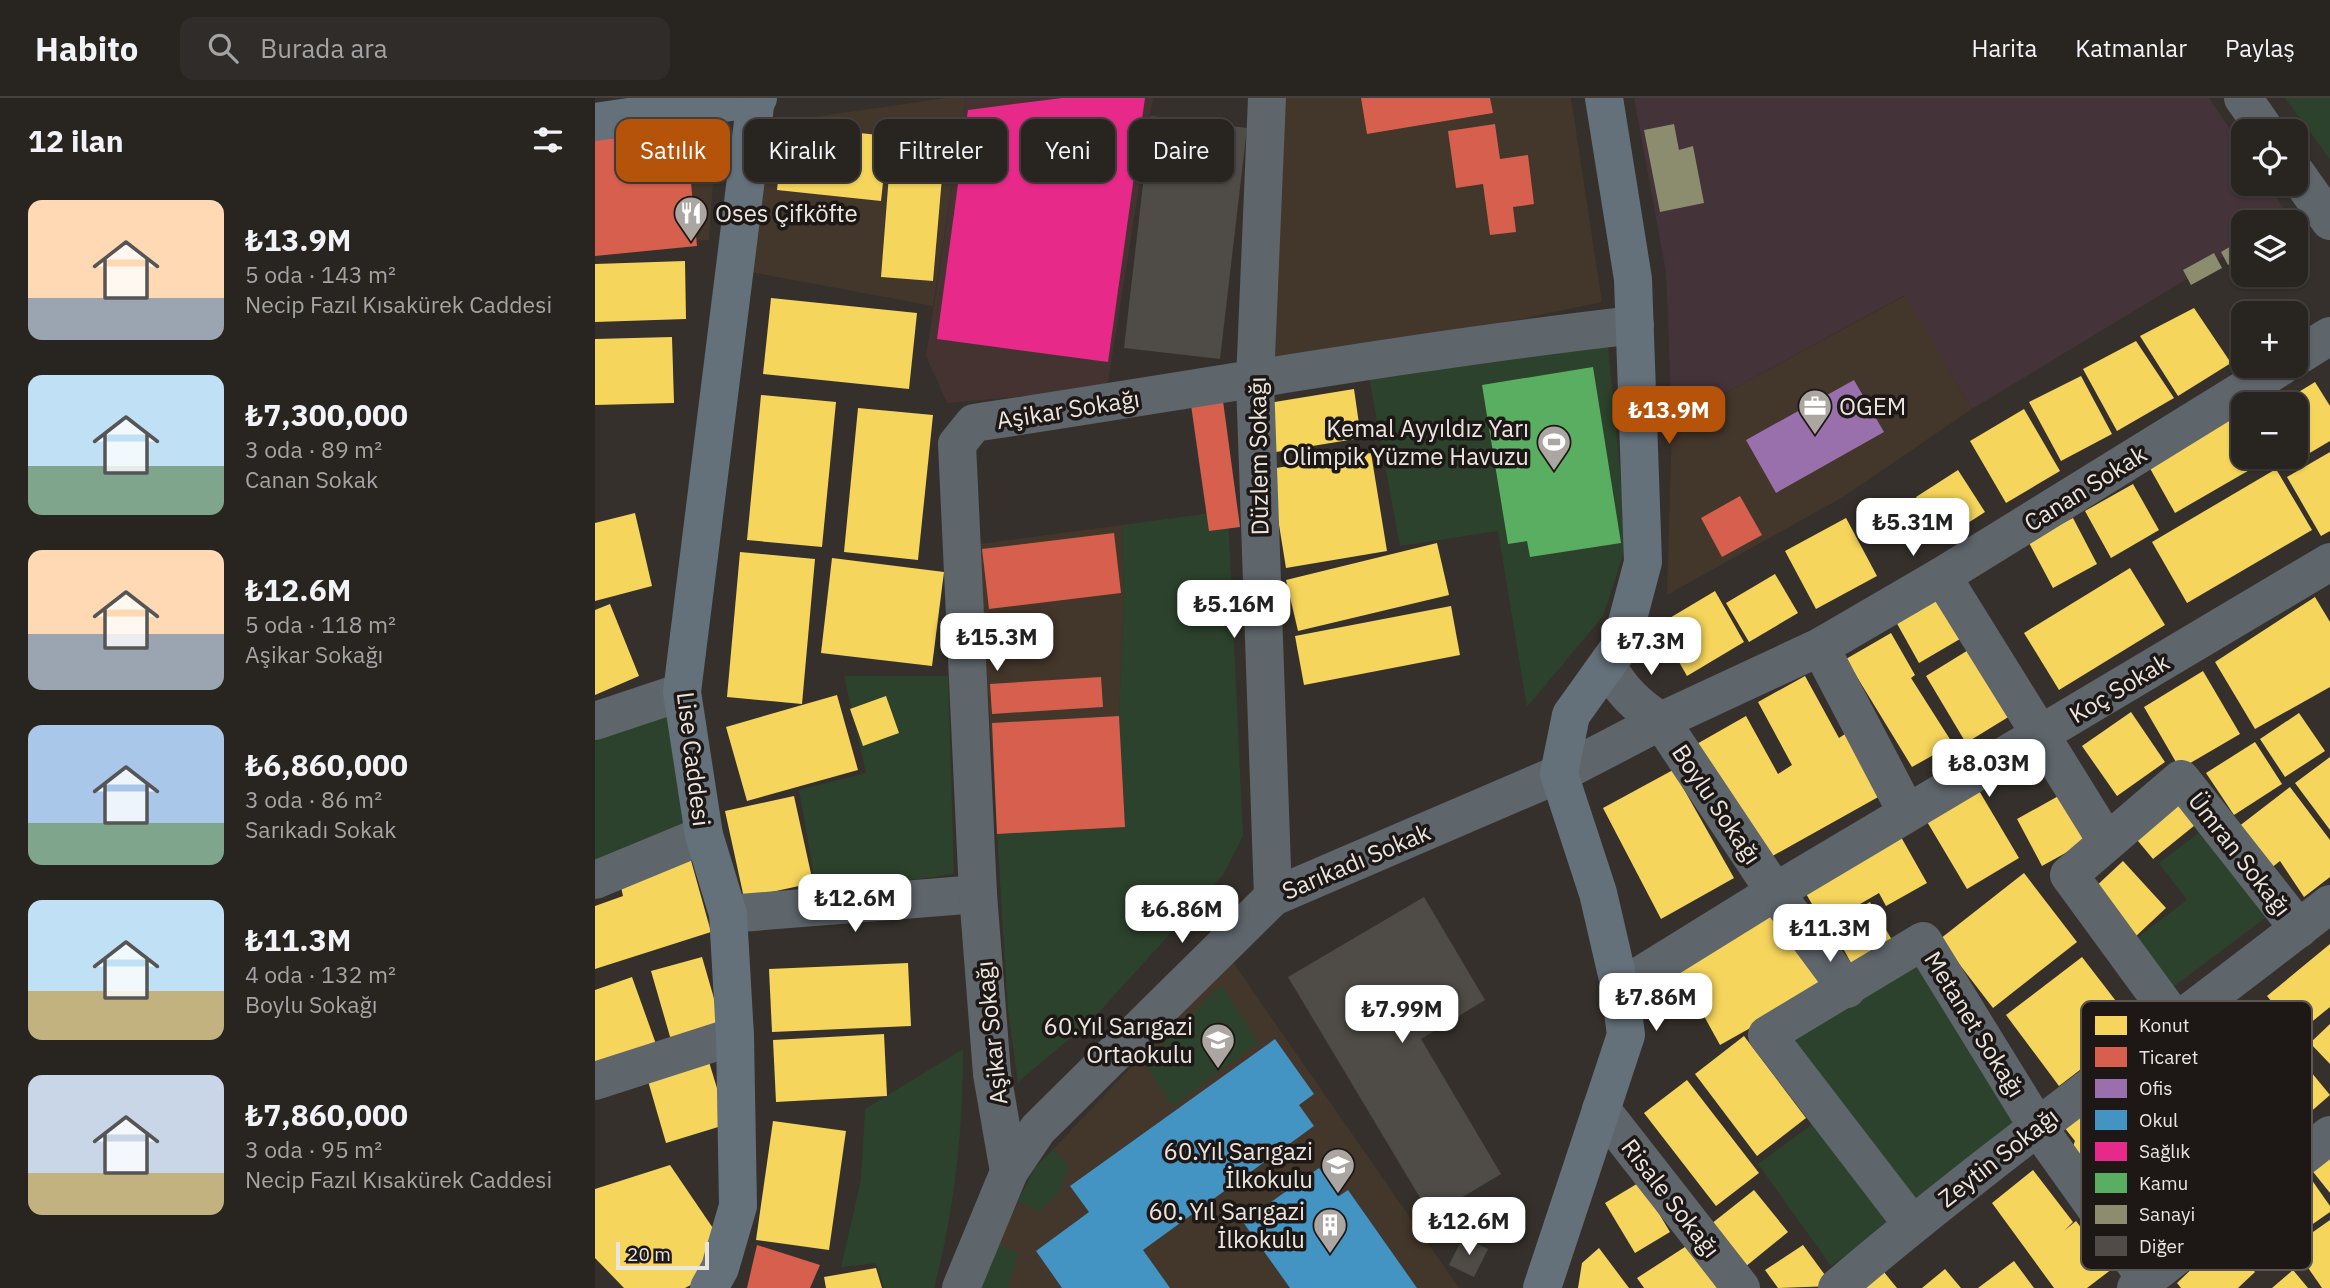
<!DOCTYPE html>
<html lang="tr">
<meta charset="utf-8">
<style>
body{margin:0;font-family:"IBM Plex Sans",sans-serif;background:#302c29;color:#f1f3f6;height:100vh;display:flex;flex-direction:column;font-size:26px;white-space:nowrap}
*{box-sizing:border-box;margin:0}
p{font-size:23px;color:#a5a4a5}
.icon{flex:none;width:38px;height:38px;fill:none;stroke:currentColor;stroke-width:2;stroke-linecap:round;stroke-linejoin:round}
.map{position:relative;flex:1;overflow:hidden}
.side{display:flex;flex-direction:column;background:#282420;width:595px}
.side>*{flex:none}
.top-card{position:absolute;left:21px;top:21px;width:665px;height:63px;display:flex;gap:14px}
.buttons{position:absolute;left:1636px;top:21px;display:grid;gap:14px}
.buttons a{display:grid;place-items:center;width:77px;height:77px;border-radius:14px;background:#282420;box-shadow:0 2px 5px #0004,0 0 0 2px #44413e;font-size:35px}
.scale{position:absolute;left:21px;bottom:18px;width:93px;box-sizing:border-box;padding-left:7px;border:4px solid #ebe5e0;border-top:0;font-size:19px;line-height:24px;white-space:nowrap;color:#ebe5e0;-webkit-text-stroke:5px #1d1815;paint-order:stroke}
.price{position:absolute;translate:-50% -60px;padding:0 16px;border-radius:14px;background:#fff;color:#222;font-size:23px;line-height:46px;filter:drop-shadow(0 2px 4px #0008)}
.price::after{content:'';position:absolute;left:50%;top:42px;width:21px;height:16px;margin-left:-10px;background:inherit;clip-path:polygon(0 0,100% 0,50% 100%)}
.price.on{background:#b45309;color:#fff}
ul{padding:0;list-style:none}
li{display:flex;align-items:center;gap:21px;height:175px;padding:0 28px}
li span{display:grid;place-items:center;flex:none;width:196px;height:140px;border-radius:14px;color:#555}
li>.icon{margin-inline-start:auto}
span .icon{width:84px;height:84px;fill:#fffc;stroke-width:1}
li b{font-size:30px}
h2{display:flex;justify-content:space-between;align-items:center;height:84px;padding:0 28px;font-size:30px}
.chip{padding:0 24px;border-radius:14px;background:#282420;box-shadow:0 2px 5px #0004,0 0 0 2px #44413e;font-size:24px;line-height:63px}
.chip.on{background:#b45309;color:#fff}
header{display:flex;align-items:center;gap:42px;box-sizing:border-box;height:98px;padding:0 35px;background:#282420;border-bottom:2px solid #44413e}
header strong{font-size:33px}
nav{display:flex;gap:38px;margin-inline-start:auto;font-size:24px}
.search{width:490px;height:63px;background:#302c29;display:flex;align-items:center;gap:18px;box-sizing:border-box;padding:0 24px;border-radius:14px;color:#a5a4a5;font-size:26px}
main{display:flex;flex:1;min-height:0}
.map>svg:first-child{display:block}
.built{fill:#43362a}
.industrial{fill:#443339}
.medical{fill:#453331}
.green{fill:#2c422c}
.homes{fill:#f6d55c}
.shops{fill:#d6604d}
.offices{fill:#9970ab}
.schools{fill:#4393c3}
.health{fill:#e7298a}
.public{fill:#5aae61}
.industry{fill:#8c8c6e}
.building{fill:#4f4b46}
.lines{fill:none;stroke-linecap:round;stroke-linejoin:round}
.minor{stroke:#5e656b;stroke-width:38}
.major{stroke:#64707a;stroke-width:38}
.labels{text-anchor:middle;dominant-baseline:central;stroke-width:7;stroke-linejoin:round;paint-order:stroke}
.poi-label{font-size:24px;fill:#ebe5e0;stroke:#1d1815;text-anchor:end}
.street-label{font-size:24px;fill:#ebe5e0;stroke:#1d1815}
.key{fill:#1d1815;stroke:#5b5652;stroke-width:2}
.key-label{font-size:19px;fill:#ebe5e0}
</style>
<header>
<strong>Habito</strong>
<div class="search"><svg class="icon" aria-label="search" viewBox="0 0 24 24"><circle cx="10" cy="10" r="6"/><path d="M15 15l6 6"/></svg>Burada ara</div>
<nav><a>Harita</a><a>Katmanlar</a><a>Paylaş</a></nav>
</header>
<main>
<section class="side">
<h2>12 ilan<svg class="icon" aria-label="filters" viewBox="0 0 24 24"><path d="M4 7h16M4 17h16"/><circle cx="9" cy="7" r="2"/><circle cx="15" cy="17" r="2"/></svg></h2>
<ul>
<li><span style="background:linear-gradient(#ffd9b3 70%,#9aa5b1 0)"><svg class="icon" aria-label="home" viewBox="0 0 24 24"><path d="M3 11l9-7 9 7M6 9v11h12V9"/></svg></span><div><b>₺13.9M</b><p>5 oda · 143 m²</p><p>Necip Fazıl Kısakürek Caddesi</p></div></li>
<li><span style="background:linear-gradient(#bfe0f5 65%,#7fa58c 0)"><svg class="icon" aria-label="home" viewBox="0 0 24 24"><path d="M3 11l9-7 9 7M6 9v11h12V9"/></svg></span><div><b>₺7,300,000</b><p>3 oda · 89 m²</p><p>Canan Sokak</p></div></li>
<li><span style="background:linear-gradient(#ffd9b3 60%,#9aa5b1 0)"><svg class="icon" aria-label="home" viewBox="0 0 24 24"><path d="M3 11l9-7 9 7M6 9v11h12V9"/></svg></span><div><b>₺12.6M</b><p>5 oda · 118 m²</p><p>Aşikar Sokağı</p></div></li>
<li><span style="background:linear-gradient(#a9c7e8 70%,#7fa58c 0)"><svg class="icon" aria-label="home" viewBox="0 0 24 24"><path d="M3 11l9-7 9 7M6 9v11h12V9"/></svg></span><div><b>₺6,860,000</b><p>3 oda · 86 m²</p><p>Sarıkadı Sokak</p></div></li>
<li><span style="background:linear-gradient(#bfe0f5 65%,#c2b280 0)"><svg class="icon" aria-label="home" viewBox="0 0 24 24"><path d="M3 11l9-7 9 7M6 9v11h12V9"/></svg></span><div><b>₺11.3M</b><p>4 oda · 132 m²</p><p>Boylu Sokağı</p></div></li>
<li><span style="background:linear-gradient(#c9d6e8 70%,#c2b280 0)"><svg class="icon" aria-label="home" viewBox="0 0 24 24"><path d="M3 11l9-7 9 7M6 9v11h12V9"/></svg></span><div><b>₺7,860,000</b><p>3 oda · 95 m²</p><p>Necip Fazıl Kısakürek Caddesi</p></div></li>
</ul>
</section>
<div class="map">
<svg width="1735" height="1190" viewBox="0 0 1735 1190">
<rect width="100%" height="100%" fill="#35302b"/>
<g class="built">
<polygon points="351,0 371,0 338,208 155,174 170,26"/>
<polygon points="661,0 976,0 1007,204 645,280"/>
<polygon points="122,26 114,142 0,150 0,47"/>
<polygon points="1311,197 1377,311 1248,399 1072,497 1077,324"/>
<polygon points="527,427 529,503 524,618 530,729 402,736 384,446"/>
<polygon points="637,863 864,1190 381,1190 440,1070"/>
</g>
<polygon class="industrial" points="1039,0 1614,0 1648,51 1648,86 1672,86 1695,119 1687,124 1648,124 1648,147 1377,311 1310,197 1077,324 1071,174"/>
<polygon class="medical" points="371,0 558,0 512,291 352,305 331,258"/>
<g class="green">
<polygon points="1690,0 1735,0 1735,61"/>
<polygon points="1012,238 1032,445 1008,518 932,609 903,433 805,448 773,274"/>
<polygon points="616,415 633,418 648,738 628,777 498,921 423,984 413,913 402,736 530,729 524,618 529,503 527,427"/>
<polygon points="249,578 353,578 359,776 222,795 204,692 271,675"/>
<polygon points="81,610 99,728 0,771 0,641"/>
<polygon points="1613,728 1677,815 1574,892 1538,843 1592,802 1564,765"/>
<polygon points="1324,855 1429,1023 1320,1110 1187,938"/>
<polygon points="627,887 663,945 578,1008 549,965"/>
<path d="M 368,951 C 368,1032 360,1111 339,1190 L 289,1190 L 281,1165 L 246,1169 L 266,1082 L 270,1011 Z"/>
<polygon points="1227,1019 1301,1121 1236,1168 1163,1066"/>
<polygon points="458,1051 474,1069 465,1093 444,1114 423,1103 440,1070"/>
<polygon points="402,1146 423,1155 413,1190 381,1190"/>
</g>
<g class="homes">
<polygon points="189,27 293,38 286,103 182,92"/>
<polygon points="295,64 348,68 338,183 286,179"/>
<polygon points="90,163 91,221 0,224 0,166"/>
<polygon points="176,200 322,215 314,291 168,276"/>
<polygon points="1599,210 1636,265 1583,298 1545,238"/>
<polygon points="77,239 79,305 0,307 0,241"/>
<polygon points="1541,243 1579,300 1522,333 1488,271"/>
<polygon points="1486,278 1517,336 1466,363 1434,304"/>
<polygon points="1720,284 1735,308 1735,343 1713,356 1701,337 1701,306 1684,306"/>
<polygon points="759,291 766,340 681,354 673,305"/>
<polygon points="166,297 241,304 227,449 152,442"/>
<polygon points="1648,308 1648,359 1677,359 1580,415 1552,365"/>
<polygon points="263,310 338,317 323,462 249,454"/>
<polygon points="1429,311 1465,373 1411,405 1375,343"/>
<polygon points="1735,354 1735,433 1726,438 1692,379"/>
<polygon points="776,355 792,453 691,470 675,371"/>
<polygon points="1681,371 1717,432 1592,505 1557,444"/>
<polygon points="1363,372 1390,414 1348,441 1321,399"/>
<polygon points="1538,386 1564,432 1516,460 1490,413"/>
<polygon points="40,415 57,488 0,503 0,425"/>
<polygon points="1251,420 1282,478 1221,511 1190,453"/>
<polygon points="1478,420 1502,466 1458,490 1433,443"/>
<polygon points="842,445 854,497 703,533 691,482"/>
<polygon points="145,454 220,461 207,606 132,599"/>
<polygon points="237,460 349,474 337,568 226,555"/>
<polygon points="1535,470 1570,527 1464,592 1429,535"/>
<polygon points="1180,476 1203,515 1154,544 1131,505"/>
<polygon points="1120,493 1149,544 1092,578 1063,527"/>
<polygon points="1341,499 1365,541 1324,565 1300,522"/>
<polygon points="1720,499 1735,524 1735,589 1660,631 1620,564"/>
<polygon points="15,506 44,578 0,597 0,512"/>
<polygon points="856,508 865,557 709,587 700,538"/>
<polygon points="1296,535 1320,577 1316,580 1358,646 1317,669 1251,561"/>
<polygon points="1375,551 1415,618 1371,645 1331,578"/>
<polygon points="1608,573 1645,636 1585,671 1549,609"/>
<polygon points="1210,578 1244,640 1250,636 1285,698 1165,765 1100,647 1151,618 1183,676 1197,667 1163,604"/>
<polygon points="242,597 263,672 152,703 131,629"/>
<polygon points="291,598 304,635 268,648 255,611"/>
<polygon points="1536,614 1570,664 1522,698 1487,648"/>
<polygon points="1704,615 1730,653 1690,679 1665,641"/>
<polygon points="1660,644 1687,686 1639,717 1611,675"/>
<polygon points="1735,659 1735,732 1700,685"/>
<polygon points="1078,672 1139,780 1066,821 1008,710"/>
<polygon points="1586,688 1610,719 1558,761 1533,731"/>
<polygon points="1695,689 1735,742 1735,779 1709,799 1685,763 1675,771 1643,729"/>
<polygon points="1383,691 1424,760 1372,791 1331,722"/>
<polygon points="1467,696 1492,743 1447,768 1422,721"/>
<polygon points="199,698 218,785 149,800 130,713"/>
<polygon points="1306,739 1332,785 1291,808 1284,795 1229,827 1210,794"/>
<polygon points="95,759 116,834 0,871 0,808 28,798 24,780"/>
<polygon points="1528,763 1571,810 1540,839 1497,792"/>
<polygon points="1429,775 1482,844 1398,910 1345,841"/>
<polygon points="1187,804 1232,887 1125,947 1079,864"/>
<polygon points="1275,804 1301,849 1260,872 1235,827"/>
<polygon points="1735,846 1735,909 1703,935 1672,898"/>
<polygon points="107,859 127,928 76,942 56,873"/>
<polygon points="1487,859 1541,929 1464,988 1411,917"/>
<polygon points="313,865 316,928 177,934 174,871"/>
<polygon points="37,879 61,946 0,967 0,892"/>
<polygon points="1656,902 1685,939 1644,971 1615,933"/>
<polygon points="1735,926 1735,966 1715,945"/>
<polygon points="289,936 292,998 181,1004 178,942"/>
<polygon points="1149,938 1211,1020 1162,1058 1100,976"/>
<polygon points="1702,957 1735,997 1698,1029 1664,990"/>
<polygon points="114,964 133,1026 71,1045 53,983"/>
<polygon points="1092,982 1164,1075 1121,1108 1049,1015"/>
<polygon points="1514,995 1564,1061 1523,1092 1515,1081 1501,1091 1475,1056 1480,1043 1469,1029"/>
<polygon points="178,1023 251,1033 234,1152 161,1142"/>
<polygon points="1735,1046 1735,1095 1711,1065"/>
<polygon points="75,1067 124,1139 109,1180 90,1190 29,1190 0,1160 0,1091"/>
<polygon points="1707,1068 1735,1108 1735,1114 1692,1144 1662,1100"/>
<polygon points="1438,1072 1478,1124 1469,1133 1481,1123 1517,1171 1492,1190 1459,1190 1397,1105"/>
<polygon points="1045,1084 1075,1134 1040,1155 1010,1105"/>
<polygon points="1159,1092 1193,1134 1150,1169 1116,1126"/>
<polygon points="1735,1122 1735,1190 1727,1190 1698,1148"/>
<polygon points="1628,1141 1660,1174 1643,1190 1586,1190 1582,1185"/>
<polygon points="1093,1147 1122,1190 1049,1190 1042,1180"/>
<polygon points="1208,1147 1238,1188 1183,1190 1170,1172"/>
<polygon points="1004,1150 1034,1190 983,1190 987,1165"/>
<polygon points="1419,1163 1439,1190 1383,1190"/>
<polygon points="1284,1168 1302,1190 1257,1190"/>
<polygon points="281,1170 287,1190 231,1190 229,1179"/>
<polygon points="1350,1171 1366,1190 1327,1190"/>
<polygon points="1698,1172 1713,1190 1677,1190"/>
</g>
<g class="shops">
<polygon points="766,0 895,0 898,15 772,36"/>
<polygon points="900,26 905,61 933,57 939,106 918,109 921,134 895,137 888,86 861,90 853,33"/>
<polygon points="91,33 102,148 0,158 0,42"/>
<polygon points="628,303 645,429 614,433 596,307"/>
<polygon points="1145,398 1167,437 1127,459 1106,420"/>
<polygon points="519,435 526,495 394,511 387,451"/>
<polygon points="506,579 508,609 397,616 395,586"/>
<polygon points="524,618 530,729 402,736 397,625"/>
<polygon points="162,1147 225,1167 215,1190 152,1190"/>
</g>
<polygon class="offices" points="1259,282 1289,334 1181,395 1151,342"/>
<g class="schools">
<polygon points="680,941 719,996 704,1007 719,1028 548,1152 575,1190 467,1190 441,1153 494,1114 475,1088"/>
<polygon points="724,1070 744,1098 753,1092 822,1190 695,1190 648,1124"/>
</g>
<polygon class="health" points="467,0 550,0 513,264 342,241 373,12"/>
<polygon class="public" points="998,269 1026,445 935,459 932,443 913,446 887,287"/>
<g class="industry">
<polygon points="1079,26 1084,52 1098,48 1109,105 1065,114 1049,32"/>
<polygon points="1648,141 1648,158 1633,167 1626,154"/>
<polygon points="1619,155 1627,170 1596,187 1588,172"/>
</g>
<g class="building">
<polygon points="556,18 652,30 625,261 529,250"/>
<polygon points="829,799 890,902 826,941 906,1076 836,1118 693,879"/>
<polygon points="868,1139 893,1151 879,1179 854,1167"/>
</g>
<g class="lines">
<g class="minor">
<polyline points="672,0 660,283 678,799"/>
<polyline points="1648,0 1671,33"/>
<polyline points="1701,75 1735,123"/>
<polyline points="1701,259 1735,238"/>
<polyline points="1347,478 1512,744"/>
<polyline points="1225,549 1312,715"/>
<path d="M 1013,569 C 1027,593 1042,608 1066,623 L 1180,794 L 1252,891"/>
<polyline points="0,623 87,594"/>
<polyline points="0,782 109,737"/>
<polyline points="133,816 383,796"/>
<polyline points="1025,890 1180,794 1735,464"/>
<polyline points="1583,926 1474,777 1586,681 1704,831"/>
<polyline points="0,983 140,938"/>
<polyline points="1006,1011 1146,1190"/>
<path d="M 414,1074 L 397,976 L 383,796 L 362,346 L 379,325 C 599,292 819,252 1040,227"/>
<polyline points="1317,1126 1172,937 1328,843 1442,1028 1552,1182"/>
<polyline points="366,1190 414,1074 443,1031 678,799 964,676 1066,623 1225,549 1347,478 1687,268"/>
<path d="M 1242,1190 C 1400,1055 1571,935 1735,806"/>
<polyline points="1541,1190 1735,1037"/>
</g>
<g class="major">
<polyline points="0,24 163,0"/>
<polyline points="114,1190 125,1170 143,1108 140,938 133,816 109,737 87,594 161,0"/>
<polyline points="947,1190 1031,937 1025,890 1003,795 964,676 976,617 1026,547 1048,464 1038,181 1009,0"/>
</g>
</g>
<defs>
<g id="restaurant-pin" transform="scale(1.75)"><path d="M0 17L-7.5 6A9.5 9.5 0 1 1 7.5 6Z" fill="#aba6a1" stroke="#1d1815"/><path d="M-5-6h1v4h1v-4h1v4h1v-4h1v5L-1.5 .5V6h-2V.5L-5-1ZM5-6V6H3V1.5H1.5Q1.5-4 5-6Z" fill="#fff"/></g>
<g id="office-pin" transform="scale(1.75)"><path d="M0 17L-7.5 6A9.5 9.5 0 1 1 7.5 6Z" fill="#aba6a1" stroke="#1d1815"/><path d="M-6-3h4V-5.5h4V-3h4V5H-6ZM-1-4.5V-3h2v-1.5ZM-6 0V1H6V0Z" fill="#fff"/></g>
<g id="stadium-pin" transform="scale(1.75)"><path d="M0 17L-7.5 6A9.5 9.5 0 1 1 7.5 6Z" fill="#aba6a1" stroke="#1d1815"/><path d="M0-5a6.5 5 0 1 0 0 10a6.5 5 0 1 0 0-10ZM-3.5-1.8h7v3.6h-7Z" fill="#fff"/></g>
<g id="school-pin" transform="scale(1.75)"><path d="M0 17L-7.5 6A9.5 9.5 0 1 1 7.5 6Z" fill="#aba6a1" stroke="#1d1815"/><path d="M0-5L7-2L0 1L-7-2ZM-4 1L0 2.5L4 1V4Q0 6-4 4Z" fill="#fff"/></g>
<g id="building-pin" transform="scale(1.75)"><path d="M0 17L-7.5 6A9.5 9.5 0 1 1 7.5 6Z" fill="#aba6a1" stroke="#1d1815"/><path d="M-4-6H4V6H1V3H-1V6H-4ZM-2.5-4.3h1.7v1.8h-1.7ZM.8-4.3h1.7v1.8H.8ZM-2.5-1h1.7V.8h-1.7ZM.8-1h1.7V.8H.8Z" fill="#fff"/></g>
</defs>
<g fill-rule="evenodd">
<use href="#restaurant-pin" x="96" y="115"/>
<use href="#office-pin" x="1220" y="308"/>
<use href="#stadium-pin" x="959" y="344"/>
<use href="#school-pin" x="623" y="942"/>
<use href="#school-pin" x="743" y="1067"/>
<use href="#building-pin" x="735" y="1127"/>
</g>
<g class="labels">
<g class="poi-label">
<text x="120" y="115" text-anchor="start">Oses Çifköfte</text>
<text x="1244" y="308" text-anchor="start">OGEM</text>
<text x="934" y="330">Kemal Ayyıldız Yarı<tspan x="934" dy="28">Olimpik Yüzme Havuzu</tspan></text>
<text x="598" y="928">60.Yıl Sarıgazi<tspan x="598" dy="28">Ortaokulu</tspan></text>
<text x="718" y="1053">60.Yıl Sarıgazi<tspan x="718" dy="28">İlkokulu</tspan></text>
<text x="710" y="1113">60. Yıl Sarıgazi<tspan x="710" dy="28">İlkokulu</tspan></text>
</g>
<g class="street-label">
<text transform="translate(473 311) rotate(-9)">Aşikar Sokağı</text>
<text transform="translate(663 358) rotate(-91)">Düzlem Sokağı</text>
<text transform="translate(1490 390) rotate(-32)">Canan Sokak</text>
<text transform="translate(1524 590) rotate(-31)">Koç Sokak</text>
<text transform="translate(99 661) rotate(83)">Lise Caddesi</text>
<text transform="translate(1122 706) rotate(56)">Boylu Sokağı</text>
<text transform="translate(1645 756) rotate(52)">Ümran Sokağı</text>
<text transform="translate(761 763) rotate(-23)">Sarıkadı Sokak</text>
<text transform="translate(1380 926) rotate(58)">Metanet Sokağı</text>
<text transform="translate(396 935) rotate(-96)">Aşikar Sokağı</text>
<text transform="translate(1403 1059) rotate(-38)">Zeytin Sokağı</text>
<text transform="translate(1076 1100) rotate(52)">Risale Sokağı</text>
</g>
</g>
<rect x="1486" y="903" width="231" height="269" rx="10" class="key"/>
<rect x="1500" y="918" width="32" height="19" fill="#f6d55c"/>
<rect x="1500" y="949" width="32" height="20" fill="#d6604d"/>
<rect x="1500" y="981" width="32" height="19" fill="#9970ab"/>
<rect x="1500" y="1012" width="32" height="20" fill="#4393c3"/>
<rect x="1500" y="1044" width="32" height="19" fill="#e7298a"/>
<rect x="1500" y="1075" width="32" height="20" fill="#5aae61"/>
<rect x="1500" y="1107" width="32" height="19" fill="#8c8c6e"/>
<rect x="1500" y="1138" width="32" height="20" fill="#4f4b46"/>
<g class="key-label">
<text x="1544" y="934">Konut</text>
<text x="1544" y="966">Ticaret</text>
<text x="1544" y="997">Ofis</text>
<text x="1544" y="1029">Okul</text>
<text x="1544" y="1060">Sağlık</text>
<text x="1544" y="1092">Kamu</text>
<text x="1544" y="1123">Sanayi</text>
<text x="1544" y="1155">Diğer</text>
</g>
</svg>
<div class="buttons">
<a><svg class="icon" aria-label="locate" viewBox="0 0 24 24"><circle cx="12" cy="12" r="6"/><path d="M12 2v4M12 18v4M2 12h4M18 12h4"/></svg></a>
<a><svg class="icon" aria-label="layers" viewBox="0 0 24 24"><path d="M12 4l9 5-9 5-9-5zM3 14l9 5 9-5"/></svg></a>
<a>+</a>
<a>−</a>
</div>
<div class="scale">20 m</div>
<b class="price on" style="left:1074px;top:348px">₺13.9M</b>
<b class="price" style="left:1318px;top:460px">₺5.31M</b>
<b class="price" style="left:639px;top:542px">₺5.16M</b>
<b class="price" style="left:402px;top:575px">₺15.3M</b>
<b class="price" style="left:1056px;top:579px">₺7.3M</b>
<b class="price" style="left:1394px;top:701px">₺8.03M</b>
<b class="price" style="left:260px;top:836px">₺12.6M</b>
<b class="price" style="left:587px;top:847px">₺6.86M</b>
<b class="price" style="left:1235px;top:866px">₺11.3M</b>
<b class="price" style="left:1061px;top:935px">₺7.86M</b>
<b class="price" style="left:807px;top:947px">₺7.99M</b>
<b class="price" style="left:874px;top:1159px">₺12.6M</b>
<div class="top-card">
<a class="chip on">Satılık</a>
<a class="chip">Kiralık</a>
<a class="chip">Filtreler</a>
<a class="chip">Yeni</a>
<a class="chip">Daire</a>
</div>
</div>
</main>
